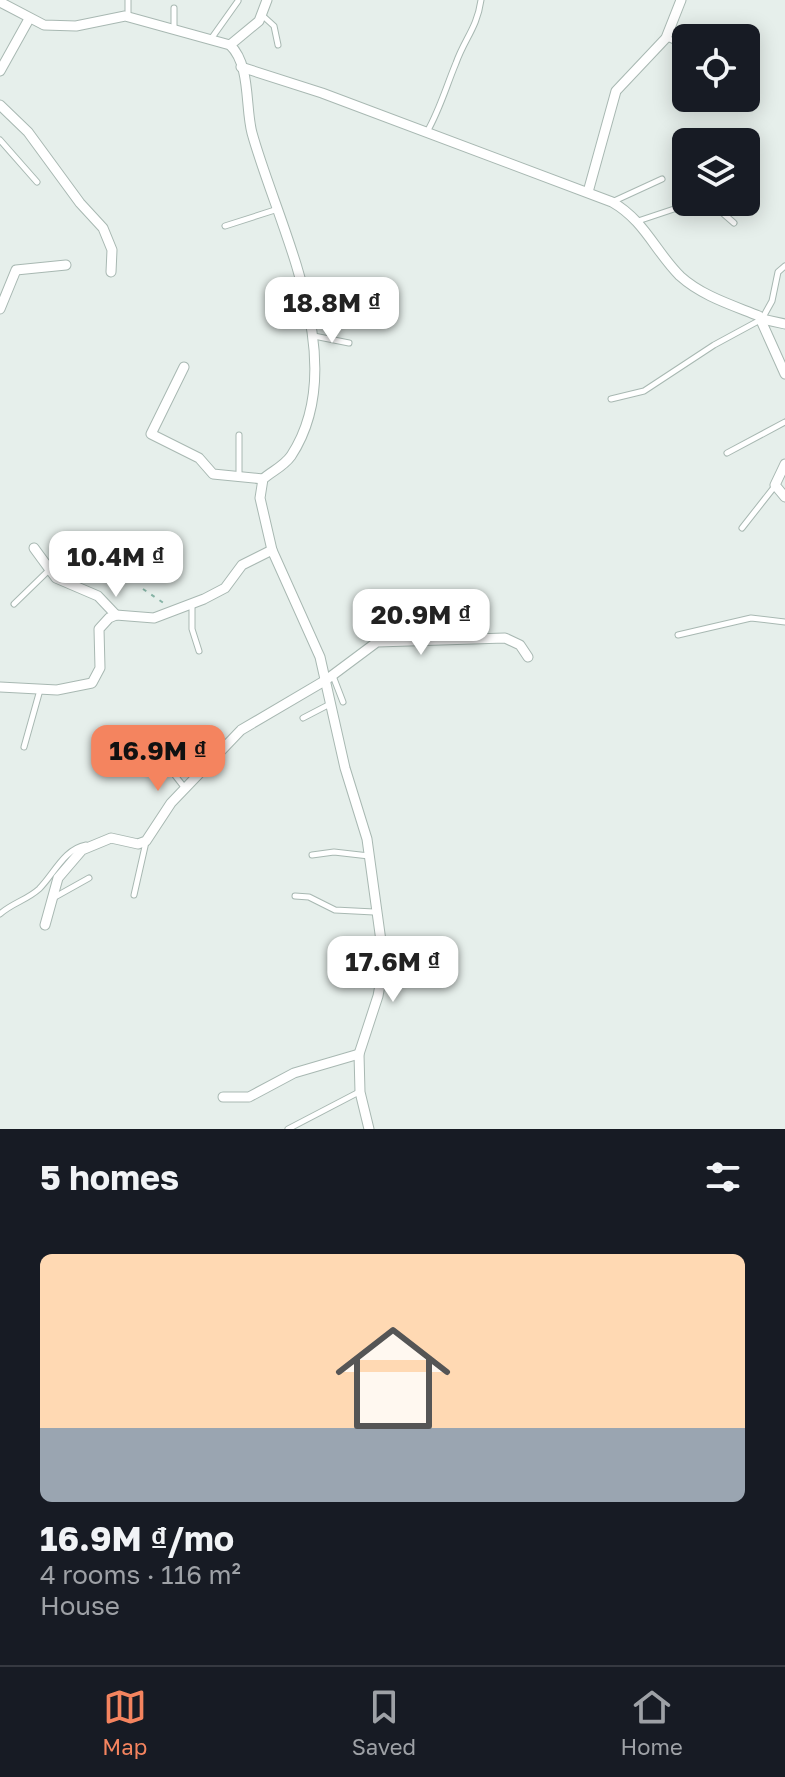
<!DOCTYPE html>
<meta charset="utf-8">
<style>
body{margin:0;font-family:"Golos Text",sans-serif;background:#242831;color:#f1f3f6;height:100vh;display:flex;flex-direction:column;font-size:30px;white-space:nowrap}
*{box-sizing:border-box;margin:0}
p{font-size:26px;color:#9ea1a6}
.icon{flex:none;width:44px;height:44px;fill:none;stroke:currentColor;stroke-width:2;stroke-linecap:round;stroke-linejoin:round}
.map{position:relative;height:1129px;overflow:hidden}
.sheet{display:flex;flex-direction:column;background:#171b24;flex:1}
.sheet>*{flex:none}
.buttons{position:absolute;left:672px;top:24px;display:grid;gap:16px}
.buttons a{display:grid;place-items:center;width:88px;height:88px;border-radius:12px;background:#171b24;box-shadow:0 4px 20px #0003;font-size:40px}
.price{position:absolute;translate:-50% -68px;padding:0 18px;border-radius:16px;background:#fff;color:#222;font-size:26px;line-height:52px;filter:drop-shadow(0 2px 4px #0008)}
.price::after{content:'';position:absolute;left:50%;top:48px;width:24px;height:18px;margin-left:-12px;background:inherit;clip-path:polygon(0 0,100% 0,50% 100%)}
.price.active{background:#f4845f;color:#111}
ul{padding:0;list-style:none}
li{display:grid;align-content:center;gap:16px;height:424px;padding:0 40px}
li+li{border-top:2px solid #363941}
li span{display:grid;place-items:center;height:248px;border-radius:12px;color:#555}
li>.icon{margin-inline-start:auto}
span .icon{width:144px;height:144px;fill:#fffc;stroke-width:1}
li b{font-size:34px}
h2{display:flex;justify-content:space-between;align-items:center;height:96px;padding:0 40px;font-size:34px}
.tab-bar{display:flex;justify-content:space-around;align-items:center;height:112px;border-top:2px solid #363941;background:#171b24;font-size:22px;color:#9ea1a6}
.tab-bar a{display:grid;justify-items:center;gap:4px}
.tab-bar .active{color:#f4845f}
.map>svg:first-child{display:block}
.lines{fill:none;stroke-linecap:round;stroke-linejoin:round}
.lane-casing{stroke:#a8b8b2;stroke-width:7}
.street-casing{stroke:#a8b8b2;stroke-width:11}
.path{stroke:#86b3a5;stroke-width:2;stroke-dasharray:4 6;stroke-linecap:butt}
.lane{stroke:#fff;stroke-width:5}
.street{stroke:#fff;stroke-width:9}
</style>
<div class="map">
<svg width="785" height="1129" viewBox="0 0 785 1129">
<rect width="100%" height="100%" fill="#e6efeb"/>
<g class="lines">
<g class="lane-casing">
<g id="lane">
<polyline points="174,8 174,28"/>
<polyline points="128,15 128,0"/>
<polyline points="263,16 274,26 278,45"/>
<polyline points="667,38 686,46"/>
<polyline points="211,39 238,1"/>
<path d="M 427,132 C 440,109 446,87 456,63 C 465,38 477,28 481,0"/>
<polyline points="0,140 37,182"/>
<polyline points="612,202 662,179"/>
<polyline points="710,202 734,223"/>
<polyline points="638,221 695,202"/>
<polyline points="225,226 278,209"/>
<polyline points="314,336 349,343"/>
<polyline points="611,399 644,391 714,345 762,319 772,301 778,272 785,266"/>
<polyline points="239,435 239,478"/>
<polyline points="727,453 785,422"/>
<polyline points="742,528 775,486"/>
<polyline points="14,604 48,571"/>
<polyline points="192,605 192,629 199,651"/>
<polyline points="678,635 751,618 785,622"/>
<polyline points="333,676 343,702"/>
<polyline points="303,718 330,704"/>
<polyline points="24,747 40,690"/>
<polyline points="170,769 184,787"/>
<polyline points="312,855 334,852 369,856"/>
<polyline points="134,895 146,842"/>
<polyline points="295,896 309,897 335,910 374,912"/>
<polyline points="55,897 89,878"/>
<path d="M 0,914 C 12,903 27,900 39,889 C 54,874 64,849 86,845"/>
<polyline points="288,1129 359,1092"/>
</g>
</g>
<g class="street-casing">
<g id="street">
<path d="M 0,2 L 44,25 L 76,26 L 125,16 L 230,45 C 251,65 245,107 252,133 C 278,227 353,362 291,456 C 283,467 272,471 263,479 L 260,498 L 272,550 L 320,657 L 345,768 L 367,839 L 384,963 L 378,996 L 359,1054 L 360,1092 L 369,1129"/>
<polyline points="230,45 259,21 267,0"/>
<path d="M 241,67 L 322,93 L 612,202 C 644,220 655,251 680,276 C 702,296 732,305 759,316 L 785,374"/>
<polyline points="0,71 29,19"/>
<polyline points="0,105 28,132 80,203 103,228 112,250 111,272"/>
<polyline points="588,192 616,91 666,38 681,0"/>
<polyline points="0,309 16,270 66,265"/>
<polyline points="762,319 785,324"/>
<polyline points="184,367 151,434 199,458 213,474 263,479"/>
<polyline points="785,464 775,485 785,497"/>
<polyline points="34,548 56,578 98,596 116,615"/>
<polyline points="0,687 57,690 92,683 100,668 99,629 109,618 116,615 154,618 204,599 225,588 242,565 272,550"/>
<polyline points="45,925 58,878 82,850 111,838 138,844 146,841 171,803 241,730 326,680 377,642 505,638 520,645 528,657"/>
<polyline points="223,1097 249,1097 294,1073 359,1054"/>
</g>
</g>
<g class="path">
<polyline points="143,589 165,604"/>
<polyline points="478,629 479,602"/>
</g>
<use href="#lane" class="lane"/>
<use href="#street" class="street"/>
</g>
</svg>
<div class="buttons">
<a><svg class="icon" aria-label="locate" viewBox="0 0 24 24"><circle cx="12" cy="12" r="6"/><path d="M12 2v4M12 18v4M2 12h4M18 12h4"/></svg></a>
<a><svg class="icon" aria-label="layers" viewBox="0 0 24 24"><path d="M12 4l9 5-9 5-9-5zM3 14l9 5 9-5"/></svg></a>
</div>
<b class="price" style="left:332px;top:345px">18.8M ₫</b>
<b class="price" style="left:116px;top:599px">10.4M ₫</b>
<b class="price" style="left:421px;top:657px">20.9M ₫</b>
<b class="price active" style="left:158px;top:793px">16.9M ₫</b>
<b class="price" style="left:393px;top:1004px">17.6M ₫</b>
</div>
<section class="sheet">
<h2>5 homes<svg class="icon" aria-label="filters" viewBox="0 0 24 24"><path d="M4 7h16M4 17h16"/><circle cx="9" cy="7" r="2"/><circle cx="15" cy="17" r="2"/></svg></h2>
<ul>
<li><span style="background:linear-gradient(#ffd9b3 70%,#9aa5b1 0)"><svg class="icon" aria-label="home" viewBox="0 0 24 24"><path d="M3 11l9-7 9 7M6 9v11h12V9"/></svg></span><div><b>16.9M ₫/mo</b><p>4 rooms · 116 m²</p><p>House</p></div></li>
</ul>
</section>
<nav class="tab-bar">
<a class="active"><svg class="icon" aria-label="map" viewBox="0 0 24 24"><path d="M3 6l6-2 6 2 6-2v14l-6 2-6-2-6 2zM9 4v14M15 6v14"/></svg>Map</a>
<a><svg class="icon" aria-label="saved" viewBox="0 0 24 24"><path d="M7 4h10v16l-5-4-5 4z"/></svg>Saved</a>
<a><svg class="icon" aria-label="home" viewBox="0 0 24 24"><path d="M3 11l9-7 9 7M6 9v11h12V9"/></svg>Home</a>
</nav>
